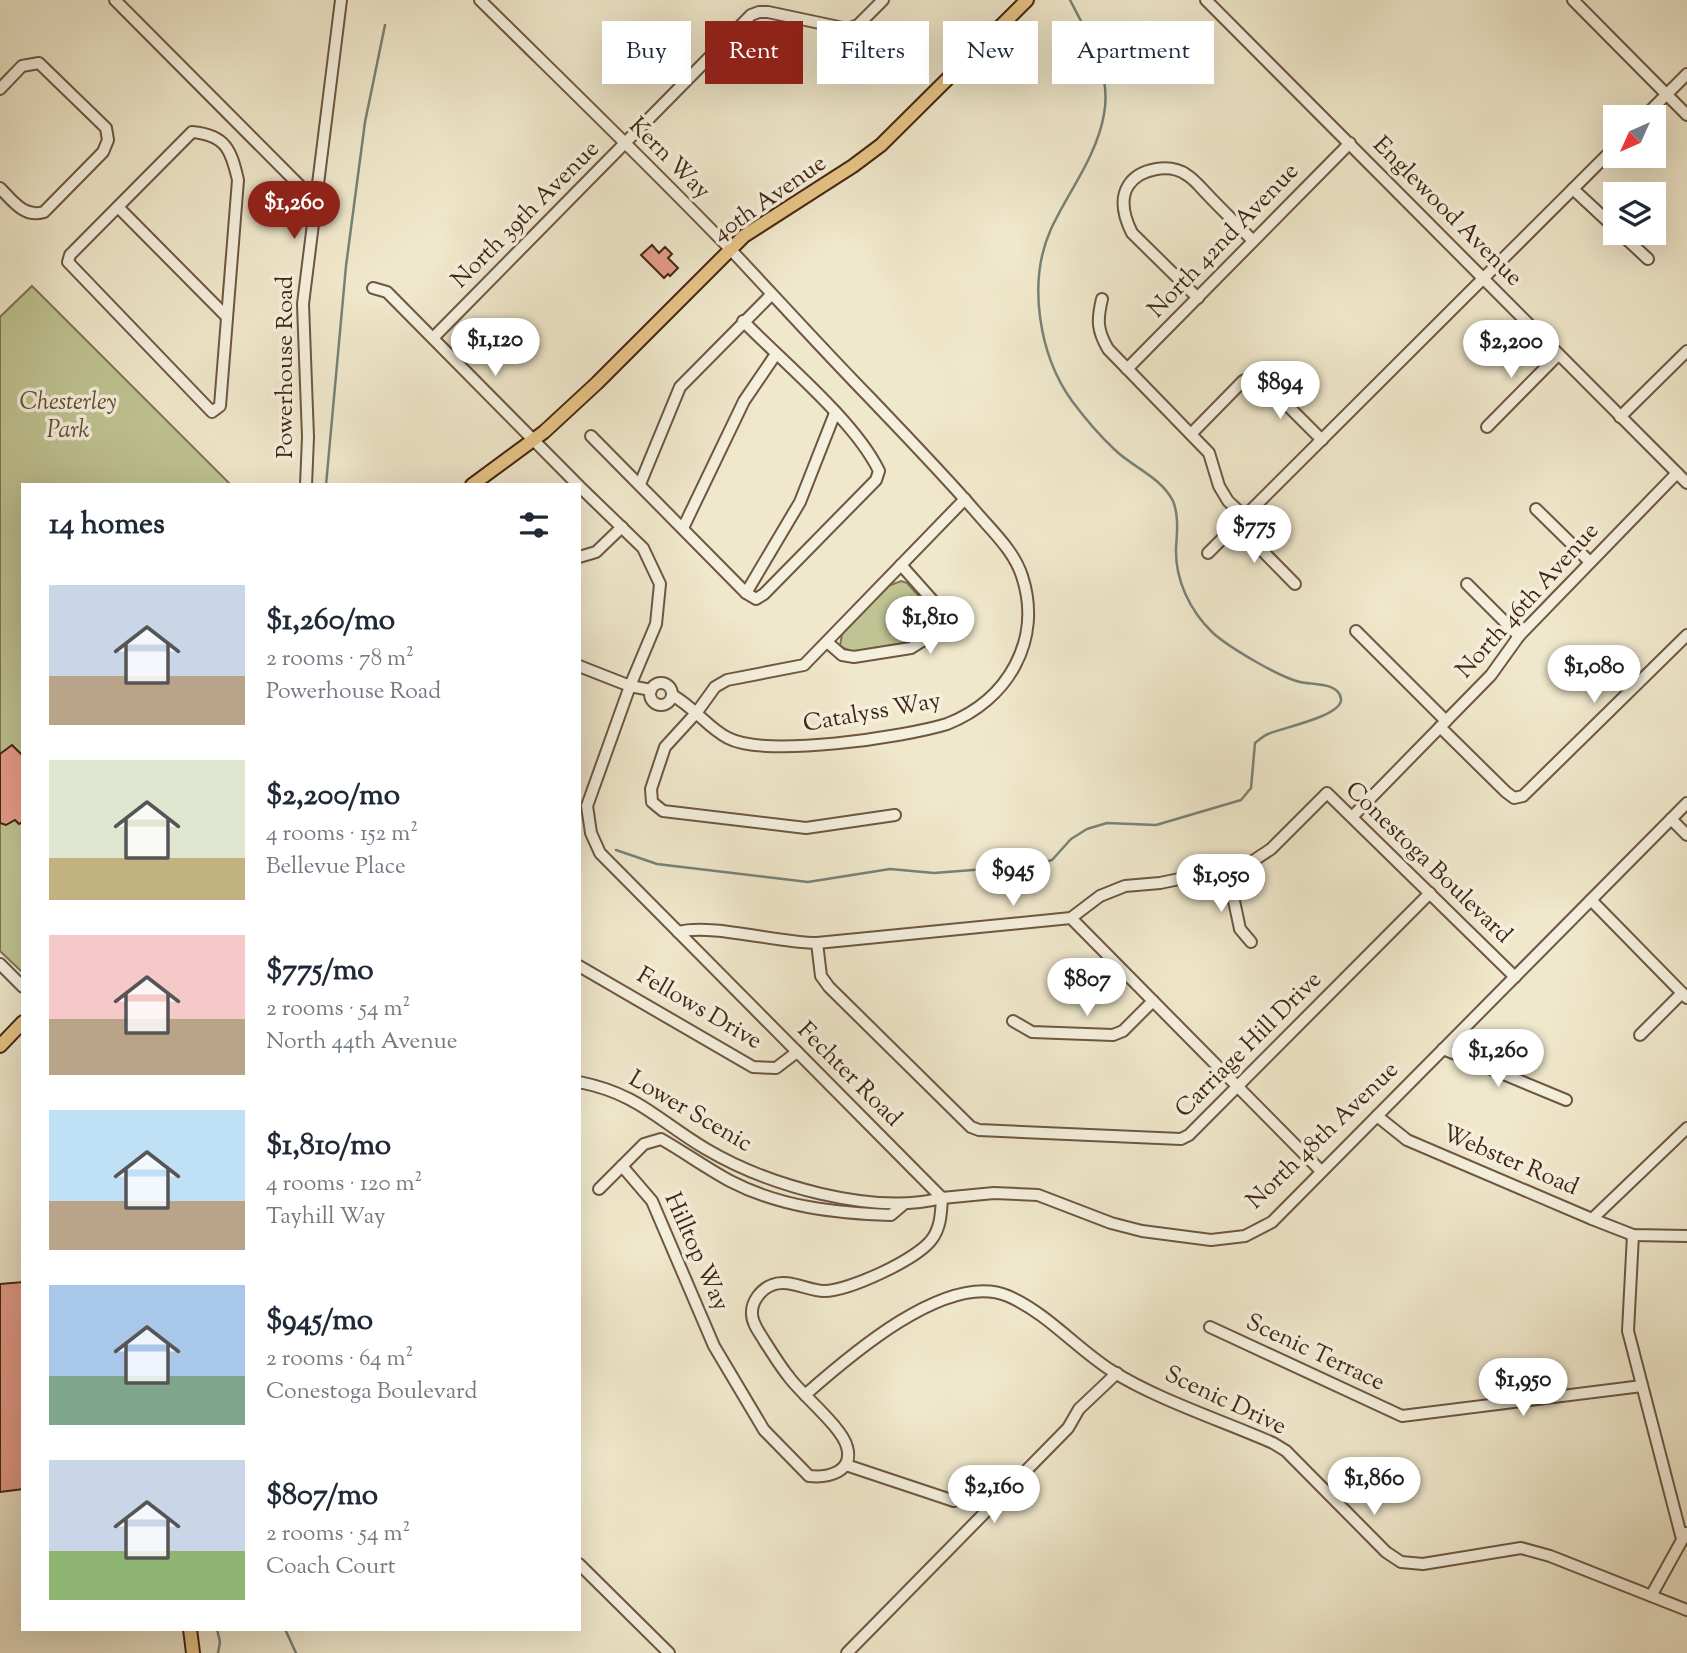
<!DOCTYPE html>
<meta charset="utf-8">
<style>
body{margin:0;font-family:"Sorts Mill Goudy",serif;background:#f2f2f3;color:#1f2937;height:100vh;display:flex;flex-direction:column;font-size:26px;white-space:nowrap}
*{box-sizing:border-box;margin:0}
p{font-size:23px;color:#747a83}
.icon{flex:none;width:38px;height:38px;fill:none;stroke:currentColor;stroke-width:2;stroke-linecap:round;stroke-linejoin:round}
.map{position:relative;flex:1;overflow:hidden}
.panel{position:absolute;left:21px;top:483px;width:560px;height:1148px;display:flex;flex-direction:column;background:#fff;border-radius:0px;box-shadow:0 7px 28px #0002}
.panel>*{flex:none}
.hud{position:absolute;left:602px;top:21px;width:665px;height:63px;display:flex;gap:14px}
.needle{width:46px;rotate:225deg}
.buttons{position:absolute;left:1603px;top:105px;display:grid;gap:14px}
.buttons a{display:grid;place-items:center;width:63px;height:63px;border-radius:0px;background:#fff;box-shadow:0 7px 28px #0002;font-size:35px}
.price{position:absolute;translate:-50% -60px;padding:0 16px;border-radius:24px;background:#fff;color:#222;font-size:23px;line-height:46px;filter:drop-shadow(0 2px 4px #0008)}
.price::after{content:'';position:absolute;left:50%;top:42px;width:21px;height:16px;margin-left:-10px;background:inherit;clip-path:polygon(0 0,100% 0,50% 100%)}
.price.selected{background:#8f2418;color:#fff}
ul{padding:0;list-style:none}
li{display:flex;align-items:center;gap:21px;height:175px;padding:0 28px}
li span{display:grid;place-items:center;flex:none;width:196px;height:140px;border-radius:0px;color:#555}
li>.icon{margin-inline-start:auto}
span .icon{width:84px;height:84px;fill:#fffc;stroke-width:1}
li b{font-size:30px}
h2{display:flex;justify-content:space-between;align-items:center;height:84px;padding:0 28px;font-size:30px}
.chip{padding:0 24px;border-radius:0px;background:#fff;box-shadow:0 7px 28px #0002;font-size:24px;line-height:63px}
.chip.selected{background:#8f2418;color:#fff}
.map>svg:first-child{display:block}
.green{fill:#c0c493;stroke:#817453;stroke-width:2}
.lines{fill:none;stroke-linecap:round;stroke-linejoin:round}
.stream{stroke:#778277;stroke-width:2.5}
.building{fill:#e89d8b;stroke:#422513;stroke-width:2}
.minor-casing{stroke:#6e5641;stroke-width:14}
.major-casing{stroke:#422513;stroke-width:16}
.minor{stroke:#f5f0de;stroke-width:10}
.major{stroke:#e8c486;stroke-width:12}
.labels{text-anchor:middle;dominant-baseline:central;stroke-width:7;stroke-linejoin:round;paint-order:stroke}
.street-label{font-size:24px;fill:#422513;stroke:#f5f0de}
.park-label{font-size:24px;font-style:italic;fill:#624d33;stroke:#f5f0de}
</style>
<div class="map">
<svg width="1687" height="1653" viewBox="0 0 1687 1653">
<rect width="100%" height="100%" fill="#f0e8cc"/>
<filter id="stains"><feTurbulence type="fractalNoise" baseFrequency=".00286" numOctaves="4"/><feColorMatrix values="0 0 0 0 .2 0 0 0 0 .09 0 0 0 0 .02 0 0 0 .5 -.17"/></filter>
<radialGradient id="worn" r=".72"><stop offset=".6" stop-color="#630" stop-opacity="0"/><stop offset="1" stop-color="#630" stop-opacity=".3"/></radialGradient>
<g class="green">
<polygon points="32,286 231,485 23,485 23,973 0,951 0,317"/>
<polygon points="901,581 907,583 927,605 929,622 921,636 910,642 851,652 840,646 842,634 888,586"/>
</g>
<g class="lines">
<g class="stream">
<polyline points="326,485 346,266 365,122 385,25"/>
<path d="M 616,850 L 657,864 L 808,882 L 890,869 L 934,873 L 1036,865 L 1052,860 L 1071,839 L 1087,829 L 1107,823 L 1156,825 L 1241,800 L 1251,788 L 1255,743 C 1259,740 1263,736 1268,734 C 1281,728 1343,716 1341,699 C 1339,682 1312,685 1300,682 C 1279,677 1230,648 1213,633 C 1190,611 1175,580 1176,548 C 1177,533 1179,516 1173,501 C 1161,477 1132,467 1114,449 C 1099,435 1084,417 1072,401 C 1039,355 1027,282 1051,229 C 1068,192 1097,156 1104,114 C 1112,73 1088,35 1070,0"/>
<polyline points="217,1629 220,1642 218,1653"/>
<polyline points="285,1629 296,1653"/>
</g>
</g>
<g class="building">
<polygon points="652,245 659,253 665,247 672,254 668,258 678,268 670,276 668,274 664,278 641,255"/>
<polygon points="12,745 23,756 23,822 19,824 15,820 6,825 0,823 0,754"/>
<polygon points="23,1282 23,1489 0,1492 0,1284"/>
</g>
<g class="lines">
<g class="minor-casing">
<g id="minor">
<polyline points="115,0 315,201"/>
<path d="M 480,0 C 564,83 649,165 731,250 C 778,300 824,351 872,400 C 907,437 943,474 976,512 C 993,532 1014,551 1022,576 C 1043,640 1008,700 947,724 C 905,737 766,758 728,738 C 708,728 694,707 672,695"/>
<polyline points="1206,0 1687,483"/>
<polyline points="1573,0 1687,115"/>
<path d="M 0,89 L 22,66 L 39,63 L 106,128 L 108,140 L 103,152 L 44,212 C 24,218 13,201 0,188"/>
<polyline points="1644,117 1687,74"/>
<path d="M 192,132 C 226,135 231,150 238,180 L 220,406 L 212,412 L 68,262 L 70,255 Z"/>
<polyline points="1573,189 1615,228"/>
<polyline points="118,207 227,317"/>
<polyline points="1620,233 1648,259"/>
<polyline points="373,288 387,292 578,485"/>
<path d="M 1198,298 L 1132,233 C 1125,219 1119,201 1128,186 C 1139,168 1170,163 1187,175 C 1194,179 1201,188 1207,194 C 1222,210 1238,225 1253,241"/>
<path d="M 1102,299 C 1097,320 1097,330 1108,349 L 1209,453 L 1219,486 L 1228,501 L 1245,517"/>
<polyline points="434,337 751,15 759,12 768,12 848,29 858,25 883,0"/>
<polyline points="1127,369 1350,143"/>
<polyline points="1620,417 1687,351"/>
<polyline points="1487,427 1558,355"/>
<polyline points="1191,434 1243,381 1252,377 1262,380 1322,440"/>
<path d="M 591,436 L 746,593 L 756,599 L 764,594 L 876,480 L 879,471 C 855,421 783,362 743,321"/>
<polyline points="640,484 680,387 771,295"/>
<polyline points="306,485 308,437 303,304 341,0"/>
<polyline points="579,486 643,548 660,584 656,624 630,686 587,806 591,833 600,853 942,1198 994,1193 1038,1195 1111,1223 1142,1231 1211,1240 1245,1236 1272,1222 1687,803"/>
<polyline points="1536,509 1590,562"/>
<polyline points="1237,525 1295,584"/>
<polyline points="683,528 744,401 776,354"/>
<polyline points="1208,553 1615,147"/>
<polyline points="579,557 596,552 622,527"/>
<polyline points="1467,584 1519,636"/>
<polyline points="746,593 800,502 835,413"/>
<polyline points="1356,631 1446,721"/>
<polyline points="827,642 842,655 854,657 911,648 930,636 936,618 934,602 901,565"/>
<polyline points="579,666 630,686 651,690"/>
<circle cx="661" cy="694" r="11"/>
<polyline points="1440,727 1506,792 1514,798 1523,796 1687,635"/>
<polyline points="895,815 806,828 663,811 652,802 651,789 665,747 697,712 715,687 727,680 804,665 965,499"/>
<polyline points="1352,817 1491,675 1519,636 1677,473"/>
<polyline points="1671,819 1687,835"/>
<polyline points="1227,868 1240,929 1251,942"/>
<polyline points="1591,900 1687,998"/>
<polyline points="1071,918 1321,1171"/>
<path d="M 678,932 C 711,923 778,943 817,943 L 1071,918 L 1100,896 L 1125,886 L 1160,883 L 1247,865 L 1271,849 L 1327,793 L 1515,977"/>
<polyline points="817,943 821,976 829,987 971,1127 979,1130 1181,1139 1189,1135 1430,893"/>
<polyline points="0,964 23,987"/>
<polyline points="579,966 753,1067 776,1068 797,1052"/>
<polyline points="1013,1021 1032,1032 1113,1035 1123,1031 1153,1001"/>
<polyline points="1640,1035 1682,993"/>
<polyline points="1443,1049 1566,1100"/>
<path d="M 579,1082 C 639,1094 657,1120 706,1149 C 767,1185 872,1216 942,1198 C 941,1212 941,1227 932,1239 C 918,1259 849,1291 824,1291 C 808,1291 788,1278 772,1285 C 761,1289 751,1302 752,1314 C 752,1324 760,1333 765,1342 C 773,1354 780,1366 789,1377 C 802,1395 842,1427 847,1447 C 854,1472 828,1478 809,1476 L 764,1430 L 714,1346 L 652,1201 L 622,1166"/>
<polyline points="1377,1116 1407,1140 1592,1219 1633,1235 1687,1236"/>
<path d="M 599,1189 L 644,1144 L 661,1139 C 684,1152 706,1168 730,1181 C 780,1207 835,1213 891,1215 L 904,1204"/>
<polyline points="1592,1219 1687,1128"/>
<polyline points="1633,1235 1628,1331 1682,1539"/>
<polyline points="1210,1327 1402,1416 1642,1386"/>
<path d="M 805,1395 C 848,1357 947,1270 1008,1296 C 1047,1313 1076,1348 1112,1371 C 1156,1399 1223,1421 1273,1443 L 1286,1451 L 1386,1552 L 1401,1562 L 1423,1564 L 1521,1548 L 1550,1556 L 1687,1610"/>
<polyline points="846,1465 954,1501"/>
<polyline points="579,1564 669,1653"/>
<polyline points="1651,1596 1686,1533"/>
<polyline points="847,1653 1068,1428 1079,1409 1117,1373"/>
</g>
</g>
<g class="major-casing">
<g id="major">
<polyline points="472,485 544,432 597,383 744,236 853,166 881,145 1027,0"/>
<polyline points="0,1046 23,1022"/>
<polyline points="190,1629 193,1653"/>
</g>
</g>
<use href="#minor" class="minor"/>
<use href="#major" class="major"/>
</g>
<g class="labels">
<g class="street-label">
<text transform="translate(669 159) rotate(45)">Kern Way</text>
<text transform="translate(770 199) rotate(-35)">40th Avenue</text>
<text transform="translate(1447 212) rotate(45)">Englewood Avenue</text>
<text transform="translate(526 215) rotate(-45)">North 39th Avenue</text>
<text transform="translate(1224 241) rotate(-46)">North 42nd Avenue</text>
<text transform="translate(286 367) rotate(-90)">Powerhouse Road</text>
<text transform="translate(1528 601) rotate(-48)">North 46th Avenue</text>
<text transform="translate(872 713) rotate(-10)">Catalyss Way</text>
<text transform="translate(1428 863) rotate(44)">Conestoga Boulevard</text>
<text transform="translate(699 1009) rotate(30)">Fellows Drive</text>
<text transform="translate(1249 1045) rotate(-45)">Carriage Hill Drive</text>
<text transform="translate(849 1075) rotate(45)">Fechter Road</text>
<text transform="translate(690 1112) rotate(30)">Lower Scenic</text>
<text transform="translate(1323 1136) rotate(-44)">North 48th Avenue</text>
<text transform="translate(1510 1161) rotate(23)">Webster Road</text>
<text transform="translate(696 1252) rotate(66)">Hilltop Way</text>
<text transform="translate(1315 1353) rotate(25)">Scenic Terrace</text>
<text transform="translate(1225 1401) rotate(25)">Scenic Drive</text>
</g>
<g class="park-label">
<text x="68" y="403">Chesterley<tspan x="68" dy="28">Park</tspan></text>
</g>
</g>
<rect width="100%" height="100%" filter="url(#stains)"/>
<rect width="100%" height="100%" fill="url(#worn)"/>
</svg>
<div class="buttons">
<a><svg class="needle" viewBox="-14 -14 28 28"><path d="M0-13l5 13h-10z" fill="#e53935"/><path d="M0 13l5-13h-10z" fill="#747a83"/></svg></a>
<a><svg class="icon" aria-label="layers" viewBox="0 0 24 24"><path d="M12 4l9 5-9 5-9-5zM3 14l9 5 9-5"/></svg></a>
</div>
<b class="price selected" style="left:294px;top:241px">$1,260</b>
<b class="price" style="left:495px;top:378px">$1,120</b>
<b class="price" style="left:1511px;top:380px">$2,200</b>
<b class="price" style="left:1280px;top:421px">$894</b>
<b class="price" style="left:1254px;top:565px">$775</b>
<b class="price" style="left:930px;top:656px">$1,810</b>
<b class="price" style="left:1594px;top:705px">$1,080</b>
<b class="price" style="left:1013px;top:908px">$945</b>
<b class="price" style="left:1221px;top:914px">$1,050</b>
<b class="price" style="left:1087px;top:1018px">$807</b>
<b class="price" style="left:1498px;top:1089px">$1,260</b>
<b class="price" style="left:1523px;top:1418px">$1,950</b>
<b class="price" style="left:1374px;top:1517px">$1,860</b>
<b class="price" style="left:994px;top:1525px">$2,160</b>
<div class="hud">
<a class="chip">Buy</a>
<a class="chip selected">Rent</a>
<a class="chip">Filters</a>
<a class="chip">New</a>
<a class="chip">Apartment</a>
</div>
<section class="panel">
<h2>14 homes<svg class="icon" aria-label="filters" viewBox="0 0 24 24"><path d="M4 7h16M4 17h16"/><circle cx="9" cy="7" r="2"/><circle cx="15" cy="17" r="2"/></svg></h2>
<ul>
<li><span style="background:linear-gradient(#c9d6e8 65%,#b9a48a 0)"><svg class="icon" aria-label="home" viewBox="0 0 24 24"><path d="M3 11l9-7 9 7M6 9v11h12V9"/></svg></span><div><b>$1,260/mo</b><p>2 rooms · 78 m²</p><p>Powerhouse Road</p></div></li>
<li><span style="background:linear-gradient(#dfe7d0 70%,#c2b280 0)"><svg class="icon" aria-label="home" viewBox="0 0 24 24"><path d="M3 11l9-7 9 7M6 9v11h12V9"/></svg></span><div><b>$2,200/mo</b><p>4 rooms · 152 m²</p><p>Bellevue Place</p></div></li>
<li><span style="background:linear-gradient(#f6c9c9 60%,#b9a48a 0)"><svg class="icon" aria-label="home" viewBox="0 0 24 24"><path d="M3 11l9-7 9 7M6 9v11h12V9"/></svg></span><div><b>$775/mo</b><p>2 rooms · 54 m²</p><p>North 44th Avenue</p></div></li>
<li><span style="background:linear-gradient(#bfe0f5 65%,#b9a48a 0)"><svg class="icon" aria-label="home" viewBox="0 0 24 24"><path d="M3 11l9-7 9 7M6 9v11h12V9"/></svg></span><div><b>$1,810/mo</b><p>4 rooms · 120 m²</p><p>Tayhill Way</p></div></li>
<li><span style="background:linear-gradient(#a9c7e8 65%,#7fa58c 0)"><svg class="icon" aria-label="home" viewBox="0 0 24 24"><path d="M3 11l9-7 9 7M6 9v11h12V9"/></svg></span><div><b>$945/mo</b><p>2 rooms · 64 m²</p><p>Conestoga Boulevard</p></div></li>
<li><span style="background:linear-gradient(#c9d6e8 65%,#8fb573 0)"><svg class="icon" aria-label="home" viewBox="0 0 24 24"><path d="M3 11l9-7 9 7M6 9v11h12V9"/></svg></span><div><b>$807/mo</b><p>2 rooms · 54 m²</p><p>Coach Court</p></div></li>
</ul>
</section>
</div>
